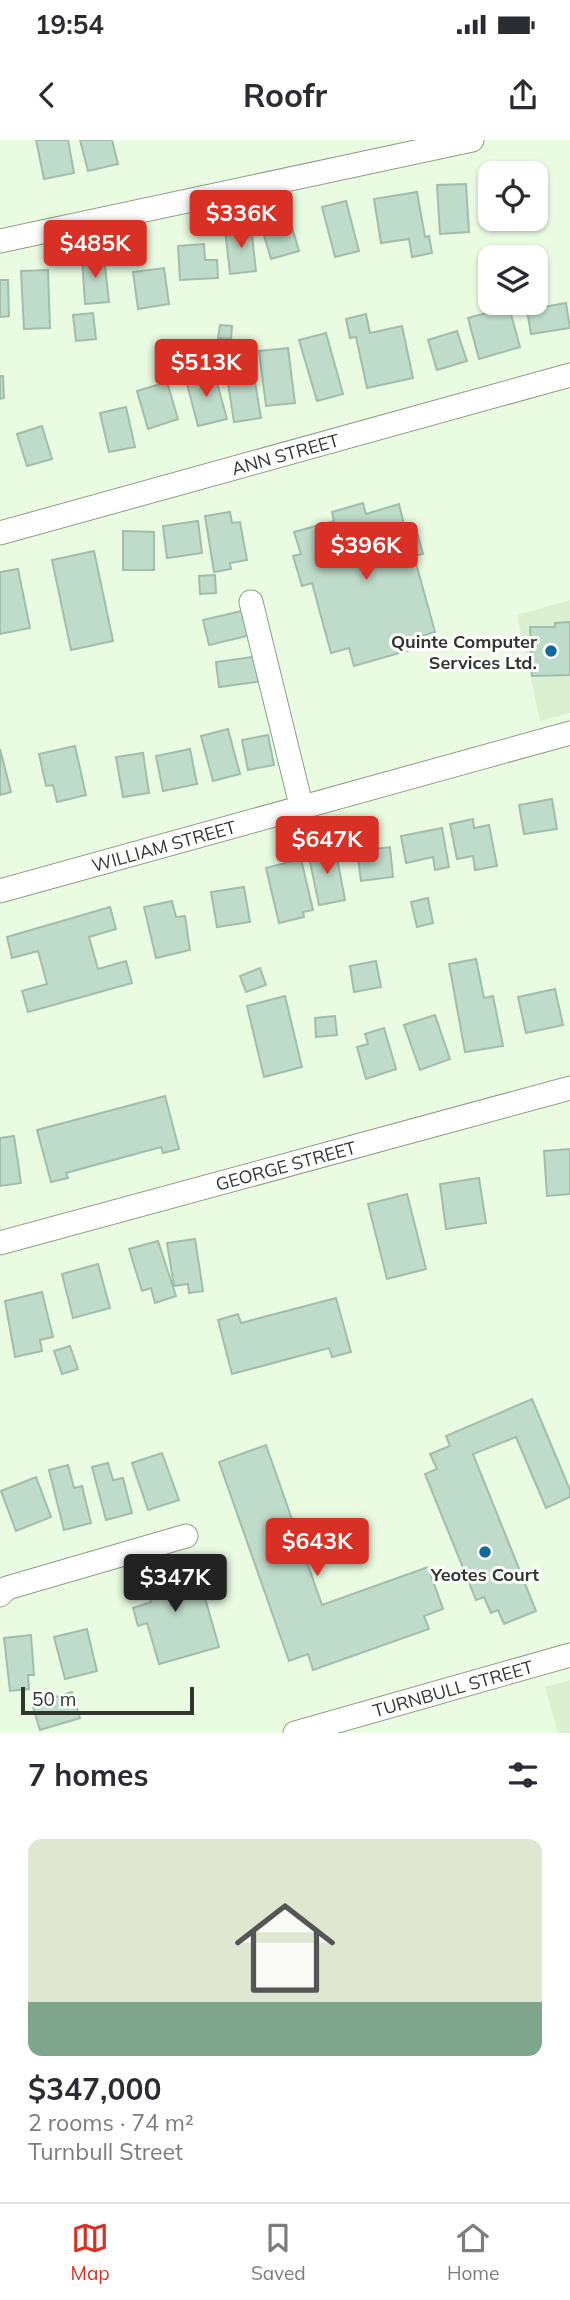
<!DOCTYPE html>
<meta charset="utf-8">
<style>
body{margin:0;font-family:Mulish,sans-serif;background:#f7f7f7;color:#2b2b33;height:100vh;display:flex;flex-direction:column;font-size:26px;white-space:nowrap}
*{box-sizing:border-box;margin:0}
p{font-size:23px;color:#7c7c81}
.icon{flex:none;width:38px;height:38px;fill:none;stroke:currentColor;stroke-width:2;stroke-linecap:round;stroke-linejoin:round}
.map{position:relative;height:1593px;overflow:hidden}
.sheet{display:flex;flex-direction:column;background:#fff;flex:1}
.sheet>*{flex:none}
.fabs{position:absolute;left:478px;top:21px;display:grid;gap:14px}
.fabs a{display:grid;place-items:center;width:70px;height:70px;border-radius:14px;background:#fff;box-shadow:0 2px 5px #0004;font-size:35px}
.scale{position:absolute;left:21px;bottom:18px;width:173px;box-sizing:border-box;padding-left:7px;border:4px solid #30372e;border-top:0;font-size:19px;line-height:24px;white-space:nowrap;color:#30372e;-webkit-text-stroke:5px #fff;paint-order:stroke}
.price{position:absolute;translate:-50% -60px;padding:0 16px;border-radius:7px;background:#d93025;color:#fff;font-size:23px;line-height:46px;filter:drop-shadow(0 2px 4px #0008)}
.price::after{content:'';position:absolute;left:50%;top:42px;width:21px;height:16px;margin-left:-10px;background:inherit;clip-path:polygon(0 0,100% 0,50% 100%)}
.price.selected{background:#222;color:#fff}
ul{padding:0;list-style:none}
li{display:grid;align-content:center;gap:14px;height:371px;padding:0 28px}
li span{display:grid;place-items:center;height:217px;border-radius:14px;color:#555}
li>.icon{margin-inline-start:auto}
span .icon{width:126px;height:126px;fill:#fffc;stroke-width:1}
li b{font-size:30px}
h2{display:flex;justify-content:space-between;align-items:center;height:84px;padding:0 28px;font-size:30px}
.status{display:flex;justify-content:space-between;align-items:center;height:49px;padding:0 35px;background:#fff;direction:ltr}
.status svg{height:19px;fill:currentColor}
header{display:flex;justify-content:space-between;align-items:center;height:91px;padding:0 28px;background:#fff;font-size:32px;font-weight:700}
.tab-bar{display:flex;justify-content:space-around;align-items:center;height:98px;border-top:2px solid #e1e1e2;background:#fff;font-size:19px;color:#7c7c81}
.tab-bar a{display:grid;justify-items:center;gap:4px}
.tab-bar .selected{color:#d93025}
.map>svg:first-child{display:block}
.built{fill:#daf0d1}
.building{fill:#bfdcca;stroke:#a1bdac;stroke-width:2}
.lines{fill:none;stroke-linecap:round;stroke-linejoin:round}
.minor-casing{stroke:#8e9f87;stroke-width:25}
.minor{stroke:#fff;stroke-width:23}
.poi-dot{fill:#13699a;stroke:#fff;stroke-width:2.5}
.labels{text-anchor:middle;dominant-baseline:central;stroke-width:6;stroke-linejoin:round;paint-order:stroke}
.street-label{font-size:18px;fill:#30372e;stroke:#fff}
.poi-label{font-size:18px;font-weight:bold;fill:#30372e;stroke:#fff;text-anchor:end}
</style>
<div class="status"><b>19:54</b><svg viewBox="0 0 49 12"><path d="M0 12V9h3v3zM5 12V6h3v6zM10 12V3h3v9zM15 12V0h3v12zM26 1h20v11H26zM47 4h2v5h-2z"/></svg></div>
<header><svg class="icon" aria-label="back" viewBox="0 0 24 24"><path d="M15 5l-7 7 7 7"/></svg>Roofr<svg class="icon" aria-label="share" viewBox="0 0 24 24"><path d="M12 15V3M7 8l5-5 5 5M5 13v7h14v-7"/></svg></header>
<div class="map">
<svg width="570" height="1593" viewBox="0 0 570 1593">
<rect width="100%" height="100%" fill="#e9fce2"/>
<g class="built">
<polygon points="570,460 570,573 540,581 517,475"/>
<polygon points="570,1540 570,1593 558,1593 545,1547"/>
</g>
<g class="building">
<polygon points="36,0 68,0 74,33 44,39"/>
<polygon points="80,0 112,0 118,24 88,31"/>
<polygon points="522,24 523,33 490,33 489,78 484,28"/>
<polygon points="466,44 469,92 440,94 437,45"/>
<polygon points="417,52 425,97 429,96 432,113 412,117 409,99 381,103 374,59"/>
<polygon points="346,61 359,111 335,117 322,67"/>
<polygon points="287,70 299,111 271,119 259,78"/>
<polygon points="251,86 256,131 230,134 225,89"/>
<polygon points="204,104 205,120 217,120 218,138 180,140 178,106"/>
<polygon points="104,116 109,162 85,164 82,117"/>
<polygon points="164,128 169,164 138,169 133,132"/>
<polygon points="48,130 50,188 24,189 21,131"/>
<polygon points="0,140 8,140 9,176 0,177"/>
<polygon points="566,163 570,188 531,194 527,170"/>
<polygon points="509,167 520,207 479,219 468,178"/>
<polygon points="93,173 96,199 76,201 73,175"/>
<polygon points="366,174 370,193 402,186 413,238 367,248 356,197 350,198 346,179"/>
<polygon points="220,185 232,186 231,199 218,198"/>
<polygon points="457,191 467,221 437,230 428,200"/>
<polygon points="326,193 343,254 317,261 299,200"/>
<polygon points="288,208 295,263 266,266 259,211"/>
<polygon points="253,230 261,278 234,282 228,243 239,241 238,232"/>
<polygon points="214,232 227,279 198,286 186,240"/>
<polygon points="0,236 3,236 4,258 0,259"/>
<polygon points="167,242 178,279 148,289 137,251"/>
<polygon points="126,267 135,307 109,312 100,273"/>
<polygon points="42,286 52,319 27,326 17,294"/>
<polygon points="363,363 366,374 399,364 405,388 415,385 423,414 414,416 435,492 418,497 420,507 354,526 349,508 331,513 312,443 302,446 293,416 301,414 294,392 334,381 332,372"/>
<polygon points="230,372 232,383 240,382 247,420 230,423 231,429 214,432 205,376"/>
<polygon points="198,381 202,413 167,418 163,386"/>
<polygon points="123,391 154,392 154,430 123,430"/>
<polygon points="94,411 113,501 71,510 52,420"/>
<polygon points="18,429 30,488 0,494 0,432"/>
<polygon points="215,435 216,453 200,454 199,436"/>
<polygon points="250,469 255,494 209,505 203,480"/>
<polygon points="570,482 570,535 532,536 530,487 555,487 555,483"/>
<polygon points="259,516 263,541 219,547 216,522"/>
<polygon points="228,589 240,634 213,641 201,596"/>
<polygon points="268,595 274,625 248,630 242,600"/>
<polygon points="75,606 86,655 57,662 53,645 46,646 39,614"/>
<polygon points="0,609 11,652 0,655"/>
<polygon points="190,609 197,644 163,651 156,616"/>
<polygon points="143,613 149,653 123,657 116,617"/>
<polygon points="552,659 557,689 524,694 519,665"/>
<polygon points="473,679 474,688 489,685 497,726 475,730 473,716 457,719 450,684"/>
<polygon points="442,688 449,727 435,730 433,717 406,723 401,696"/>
<polygon points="335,707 345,760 319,765 308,712"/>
<polygon points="390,707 393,737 361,741 357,711"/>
<polygon points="301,719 313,770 303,772 304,777 279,783 266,728"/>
<polygon points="244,747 250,782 217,787 211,752"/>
<polygon points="428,758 433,783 417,787 411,762"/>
<polygon points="172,761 176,777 185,776 190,810 156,818 144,767"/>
<polygon points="110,767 116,789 89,797 98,829 126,821 132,843 28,872 22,851 47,844 38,811 12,818 7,797"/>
<polygon points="476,819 484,858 493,856 503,906 465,912 449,824"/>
<polygon points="376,821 381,847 354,852 350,826"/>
<polygon points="260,828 266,845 246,852 240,836"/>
<polygon points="555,849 563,885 526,893 518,857"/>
<polygon points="285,856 302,927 264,937 247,866"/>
<polygon points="435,875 450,919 420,930 404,885"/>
<polygon points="335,876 337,895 316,897 315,878"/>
<polygon points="384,888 396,929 366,939 357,907 368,904 365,894"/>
<polygon points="165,956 179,1009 163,1013 161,1007 66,1033 68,1038 51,1042 37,990"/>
<polygon points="14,996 21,1043 0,1046 0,998"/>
<polygon points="570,1009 570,1054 547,1056 544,1011"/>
<polygon points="479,1038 486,1083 446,1089 440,1044"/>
<polygon points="407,1054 426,1129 387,1139 368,1064"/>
<polygon points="195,1099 203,1151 189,1153 188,1144 174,1146 167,1103"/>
<polygon points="158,1101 176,1156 155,1163 151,1148 142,1151 129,1109"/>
<polygon points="98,1124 110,1168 73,1178 62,1134"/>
<polygon points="42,1152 53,1197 40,1200 42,1211 15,1217 5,1161"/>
<polygon points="336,1158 351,1212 332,1217 329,1208 232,1234 218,1180 238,1174 241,1183"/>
<polygon points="70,1206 78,1229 62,1234 54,1211"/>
<polygon points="532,1259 570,1350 570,1357 546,1368 516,1297 473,1314 536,1471 504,1484 498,1470 491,1473 484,1457 476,1460 425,1334 437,1329 430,1314 450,1306 446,1296"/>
<polygon points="266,1305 322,1465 428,1427 443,1469 424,1476 429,1489 313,1530 308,1514 289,1521 219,1322"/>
<polygon points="162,1313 179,1360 148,1370 132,1323"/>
<polygon points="108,1323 113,1340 123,1338 132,1373 106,1380 92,1327"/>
<polygon points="68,1325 74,1348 82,1346 91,1383 64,1390 49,1330"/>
<polygon points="36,1337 51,1377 16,1391 1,1351"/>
<polygon points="176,1419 184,1449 201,1444 219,1507 159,1524 147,1483 138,1486 133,1468 151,1462 141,1428"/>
<polygon points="87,1489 97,1531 65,1539 54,1497"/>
<polygon points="31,1495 34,1535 28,1535 29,1549 10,1551 4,1498"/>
<polygon points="72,1552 80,1578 40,1590 32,1564"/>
</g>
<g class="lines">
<g class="minor-casing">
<g id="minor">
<polyline points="0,101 472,0"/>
<path id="s1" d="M 0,393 L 570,235"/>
<polyline points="251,462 302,669"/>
<path id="s2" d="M 0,751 L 570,593"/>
<path id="s3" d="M 0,1103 L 570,948"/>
<polyline points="0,1455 7,1448 186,1396"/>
<path id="s4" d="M 295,1593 L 570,1515"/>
</g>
</g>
<use href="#minor" class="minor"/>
</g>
<g class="poi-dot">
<circle cx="551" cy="511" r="7"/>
<circle cx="485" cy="1412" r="7"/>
</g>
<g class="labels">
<g class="street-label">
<text stroke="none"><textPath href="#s1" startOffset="296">ANN STREET</textPath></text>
<text stroke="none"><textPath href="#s2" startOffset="170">WILLIAM STREET</textPath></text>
<text stroke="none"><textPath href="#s3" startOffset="296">GEORGE STREET</textPath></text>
<text stroke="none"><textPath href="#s4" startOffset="164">TURNBULL STREET</textPath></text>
</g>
<g class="poi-label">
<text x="537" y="501">Quinte Computer<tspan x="537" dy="21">Services Ltd.</tspan></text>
<text x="485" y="1434" text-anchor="middle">Yeotes Court</text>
</g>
</g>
</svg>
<div class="fabs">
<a><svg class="icon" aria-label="locate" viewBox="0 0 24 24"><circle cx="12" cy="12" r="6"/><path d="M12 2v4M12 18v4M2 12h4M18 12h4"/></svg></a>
<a><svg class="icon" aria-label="layers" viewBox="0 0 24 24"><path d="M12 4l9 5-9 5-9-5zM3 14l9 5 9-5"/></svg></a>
</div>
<div class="scale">50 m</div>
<b class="price" style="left:241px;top:110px">$336K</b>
<b class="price" style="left:95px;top:140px">$485K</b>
<b class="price" style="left:206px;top:259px">$513K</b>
<b class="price" style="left:366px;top:442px">$396K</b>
<b class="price" style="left:327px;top:736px">$647K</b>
<b class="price" style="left:317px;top:1438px">$643K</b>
<b class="price selected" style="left:175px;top:1474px">$347K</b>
</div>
<section class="sheet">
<h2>7 homes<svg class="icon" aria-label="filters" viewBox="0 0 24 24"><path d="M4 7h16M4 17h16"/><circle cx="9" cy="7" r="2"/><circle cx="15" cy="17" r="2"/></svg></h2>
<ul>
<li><span style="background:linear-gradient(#dfe7d0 75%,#7fa58c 0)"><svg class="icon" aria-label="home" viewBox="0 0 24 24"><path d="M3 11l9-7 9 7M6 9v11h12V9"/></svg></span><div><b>$347,000</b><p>2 rooms · 74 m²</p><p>Turnbull Street</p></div></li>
</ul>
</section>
<nav class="tab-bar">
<a class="selected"><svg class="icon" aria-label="map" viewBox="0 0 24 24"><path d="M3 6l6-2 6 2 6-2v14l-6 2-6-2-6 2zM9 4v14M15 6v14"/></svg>Map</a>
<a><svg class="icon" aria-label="saved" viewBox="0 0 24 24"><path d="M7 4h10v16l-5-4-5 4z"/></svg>Saved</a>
<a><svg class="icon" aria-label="home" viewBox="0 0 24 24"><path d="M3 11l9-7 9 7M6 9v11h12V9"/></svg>Home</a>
</nav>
